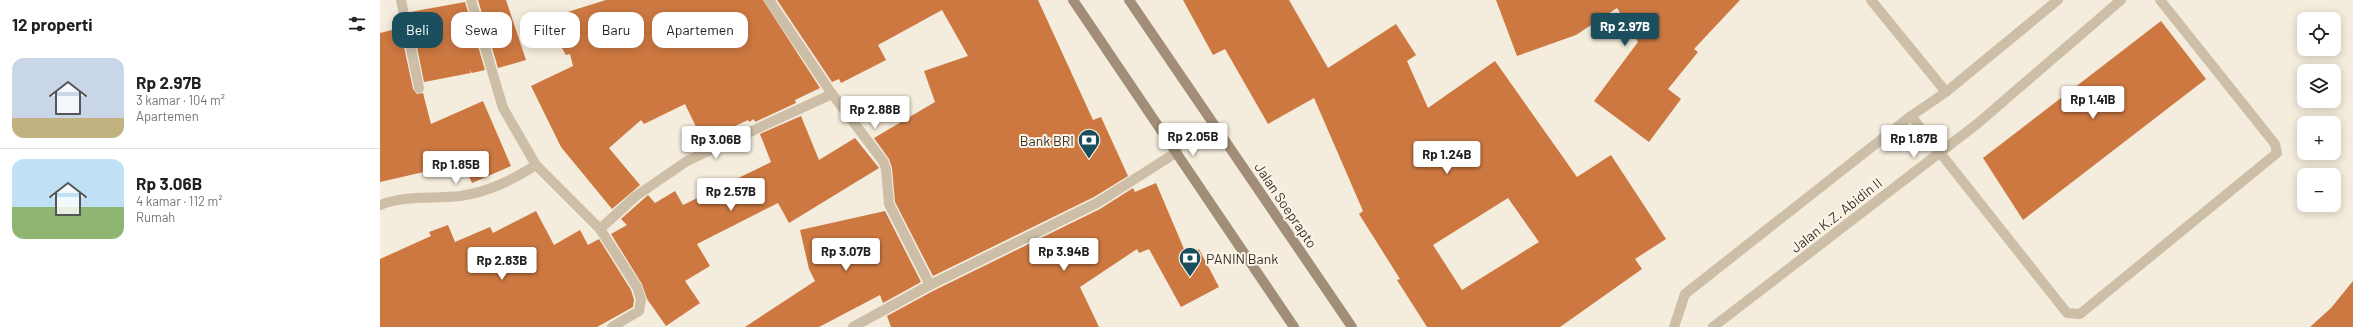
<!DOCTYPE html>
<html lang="id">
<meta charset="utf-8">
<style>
body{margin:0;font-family:Barlow,sans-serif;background:#f6f6f6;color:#202124;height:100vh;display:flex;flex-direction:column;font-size:15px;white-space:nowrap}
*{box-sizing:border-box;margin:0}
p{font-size:13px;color:#757577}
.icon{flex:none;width:22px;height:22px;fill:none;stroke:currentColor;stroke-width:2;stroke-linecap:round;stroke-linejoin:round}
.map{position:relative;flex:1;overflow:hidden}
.drawer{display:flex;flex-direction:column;background:#fff;width:380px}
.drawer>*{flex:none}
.hud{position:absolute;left:12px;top:12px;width:380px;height:36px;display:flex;gap:8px}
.buttons{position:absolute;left:1917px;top:12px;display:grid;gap:8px}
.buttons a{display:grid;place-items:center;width:44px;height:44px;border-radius:8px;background:#fff;box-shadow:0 2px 10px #0003;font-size:20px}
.price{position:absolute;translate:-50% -34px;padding:0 9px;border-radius:4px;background:#fff;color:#222;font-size:13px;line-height:26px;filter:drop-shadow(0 1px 2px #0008)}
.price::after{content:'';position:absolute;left:50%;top:24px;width:12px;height:9px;margin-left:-6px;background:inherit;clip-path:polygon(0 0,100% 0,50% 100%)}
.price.current{background:#1b4f5d;color:#fff}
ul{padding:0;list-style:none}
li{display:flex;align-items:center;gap:12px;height:100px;padding:0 12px}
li+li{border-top:1px solid #e0e0e0}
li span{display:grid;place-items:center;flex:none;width:112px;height:80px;border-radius:12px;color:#555}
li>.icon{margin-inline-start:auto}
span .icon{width:48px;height:48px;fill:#fffc;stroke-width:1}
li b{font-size:17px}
h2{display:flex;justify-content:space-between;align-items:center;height:48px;padding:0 12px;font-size:17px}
.chip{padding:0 14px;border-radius:12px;background:#fff;box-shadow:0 2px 10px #0003;font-size:14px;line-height:36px}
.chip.current{background:#1b4f5d;color:#fff}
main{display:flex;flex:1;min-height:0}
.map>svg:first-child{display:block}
.building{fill:#cd7841;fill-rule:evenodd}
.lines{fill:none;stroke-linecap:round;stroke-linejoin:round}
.lane{stroke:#cdbea7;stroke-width:10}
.street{stroke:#cdbea7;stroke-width:10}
.secondary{stroke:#a18d78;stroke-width:10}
.labels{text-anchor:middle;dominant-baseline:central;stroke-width:4;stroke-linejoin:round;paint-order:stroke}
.poi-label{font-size:14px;fill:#393028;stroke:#fbf5e9;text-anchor:end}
.street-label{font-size:14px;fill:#393028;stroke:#fbf5e9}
</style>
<main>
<section class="drawer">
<h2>12 properti<svg class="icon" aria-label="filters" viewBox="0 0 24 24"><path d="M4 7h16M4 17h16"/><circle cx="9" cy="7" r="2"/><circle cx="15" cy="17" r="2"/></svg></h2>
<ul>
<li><span style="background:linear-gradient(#c9d6e8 75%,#c2b280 0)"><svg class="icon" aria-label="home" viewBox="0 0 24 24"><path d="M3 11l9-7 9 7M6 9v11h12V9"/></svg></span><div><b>Rp 2.97B</b><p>3 kamar · 104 m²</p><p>Apartemen</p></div></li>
<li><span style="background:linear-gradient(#bfe0f5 60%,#8fb573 0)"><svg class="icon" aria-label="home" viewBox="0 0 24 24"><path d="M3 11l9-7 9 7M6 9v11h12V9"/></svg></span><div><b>Rp 3.06B</b><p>4 kamar · 112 m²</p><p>Rumah</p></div></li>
</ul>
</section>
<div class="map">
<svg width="1973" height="327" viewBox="0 0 1973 327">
<rect width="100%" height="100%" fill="#f4ecdc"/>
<g class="building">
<polygon points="98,0 126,0 146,60 118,68"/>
<polygon points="226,0 383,0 440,88 415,100 416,103 375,122 374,119 369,122 368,120 323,141 305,104 264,124 261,120 229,148 260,185 232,209 181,147 151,86 193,66 190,54 186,55 165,19"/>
<polygon points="397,0 658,0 713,120 721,117 748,176 714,197 553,276 515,202 512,168 509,159 494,138 555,102 544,71 588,56 562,10 498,45 506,60 461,83 459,79 452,82"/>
<path d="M 803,0 L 909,0 L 948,68 L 1016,24 L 1036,55 L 1027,61 L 1048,108 L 1115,61 L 1197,177 L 1231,155 L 1286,239 L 1255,259 L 1262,269 L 1180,327 L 1047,327 L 1017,280 L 1020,279 L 979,214 L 983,211 L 934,98 L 888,124 L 845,49 L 833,55 ZM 1128,198 L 1159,242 L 1082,290 L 1053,245 Z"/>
<polygon points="1116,0 1360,0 1314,49 1318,52 1288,89 1301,99 1269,142 1214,101 1258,42 1237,8 1196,35 1137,56"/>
<polygon points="85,2 105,70 92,73 89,69 91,73 44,82 30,12"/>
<polygon points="1781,21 1826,79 1643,220 1603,158"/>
<polygon points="20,28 33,89 37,94 43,93 51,124 103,101 131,166 92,183 83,163 0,182 0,33"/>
<polygon points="421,116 439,160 475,138 499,168 409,223 398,203 317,244 330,266 305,281 320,303 286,326 267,299 262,284 231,234 247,225 241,219 268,195 275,203 295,191 303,205 391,162 380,134"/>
<polygon points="776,183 807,256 819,249 839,287 801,307 769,249 759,253 757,249 700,287 719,327 511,327 507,316 553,291 720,209 753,188 755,192"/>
<polygon points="156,211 174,245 200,230 208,245 219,239 251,290 254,300 253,307 217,327 0,327 0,259 51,236 49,232 68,225 75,242 110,227 113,233"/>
<polygon points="505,211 541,282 503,303 500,295 439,327 365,327 435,281 429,269 420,230"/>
<polygon points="1973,281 1973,327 1930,327 1951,308"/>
</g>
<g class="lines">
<polyline class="lane" points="1531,116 1687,313 1700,314 1897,153 1895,144 1780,0"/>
<g class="street">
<polyline points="21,0 39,88"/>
<polyline points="91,0 123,108 156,165 220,229 257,287 261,300 259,311 232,327"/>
<polyline points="389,0 452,94 503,161 506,169 509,204 550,285"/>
<polyline points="1491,0 1566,92"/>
<path d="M 0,205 C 25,195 53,199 80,196 C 109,192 132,180 156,165"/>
<polyline points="220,229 256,196 307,161 452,94"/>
<polyline points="473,327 550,285 717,203 797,152"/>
<polyline points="1294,327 1305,294 1531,116 1566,92 1678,0"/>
<polyline points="1333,327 1597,124 1741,0"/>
</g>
<g class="secondary">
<polyline points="693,0 914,327"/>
<polyline points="749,0 972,327"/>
</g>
</g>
<defs>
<g id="bank-pin" transform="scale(1.15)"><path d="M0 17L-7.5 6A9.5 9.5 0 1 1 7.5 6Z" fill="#1b4f5d" stroke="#fbf5e9"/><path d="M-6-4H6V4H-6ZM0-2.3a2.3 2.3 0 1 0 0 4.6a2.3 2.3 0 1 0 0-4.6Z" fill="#fff"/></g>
</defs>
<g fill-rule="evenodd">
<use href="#bank-pin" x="709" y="140"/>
<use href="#bank-pin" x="810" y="258"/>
</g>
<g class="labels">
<g class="poi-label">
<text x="694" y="140">Bank BRI</text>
<text x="826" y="258" text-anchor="start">PANIN Bank</text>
</g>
<g class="street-label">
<text transform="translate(906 205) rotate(56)">Jalan Soeprapto</text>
<text transform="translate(1456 215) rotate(-38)">Jalan K.Z. Abidin II</text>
</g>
</g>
</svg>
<div class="buttons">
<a><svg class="icon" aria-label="locate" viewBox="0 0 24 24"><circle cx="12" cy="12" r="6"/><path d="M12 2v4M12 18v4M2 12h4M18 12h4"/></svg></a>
<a><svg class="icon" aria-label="layers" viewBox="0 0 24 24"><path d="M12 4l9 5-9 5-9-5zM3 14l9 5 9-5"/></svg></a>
<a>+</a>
<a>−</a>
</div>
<b class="price current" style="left:1245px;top:47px">Rp 2.97B</b>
<b class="price" style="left:1713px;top:120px">Rp 1.41B</b>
<b class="price" style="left:495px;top:130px">Rp 2.88B</b>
<b class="price" style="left:813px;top:157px">Rp 2.05B</b>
<b class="price" style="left:1534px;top:159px">Rp 1.87B</b>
<b class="price" style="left:336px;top:160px">Rp 3.06B</b>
<b class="price" style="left:1067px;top:175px">Rp 1.24B</b>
<b class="price" style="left:76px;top:185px">Rp 1.85B</b>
<b class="price" style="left:351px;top:212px">Rp 2.57B</b>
<b class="price" style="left:466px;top:272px">Rp 3.07B</b>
<b class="price" style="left:684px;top:272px">Rp 3.94B</b>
<b class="price" style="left:122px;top:281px">Rp 2.83B</b>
<div class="hud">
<a class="chip current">Beli</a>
<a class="chip">Sewa</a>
<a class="chip">Filter</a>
<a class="chip">Baru</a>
<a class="chip">Apartemen</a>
</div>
</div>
</main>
